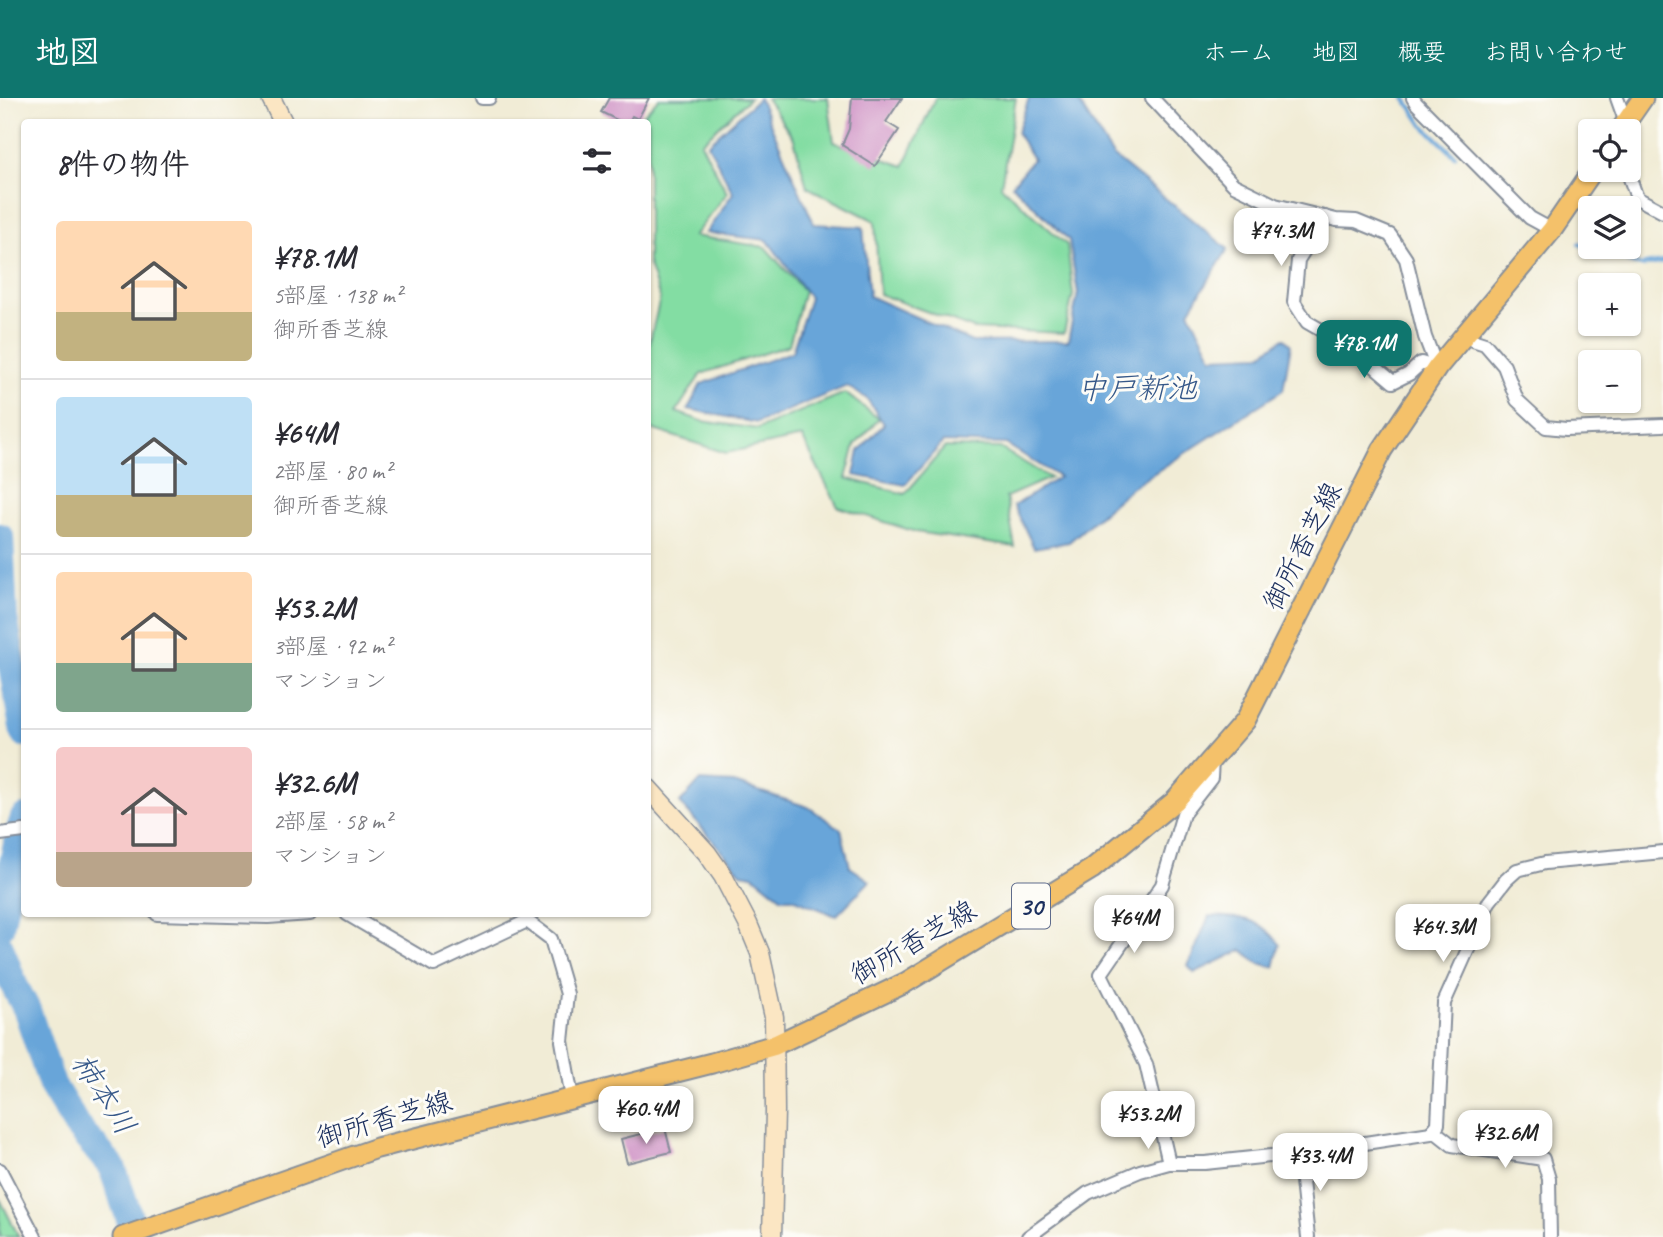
<!DOCTYPE html>
<html lang="ja">
<meta charset="utf-8">
<style>
body{margin:0;font-family:Caveat,"Klee One",sans-serif;background:#f7f7f7;color:#2b2b33;height:100vh;display:flex;flex-direction:column;font-size:26px;white-space:nowrap}
*{box-sizing:border-box;margin:0}
p{font-size:23px;color:#7c7c81}
.icon{flex:none;width:38px;height:38px;fill:none;stroke:currentColor;stroke-width:2;stroke-linecap:round;stroke-linejoin:round}
.map{position:relative;flex:1;overflow:hidden}
.drawer{position:absolute;left:21px;top:21px;width:630px;height:798px;display:flex;flex-direction:column;background:#fff;border-radius:7px;box-shadow:0 2px 5px #0004}
.drawer>*{flex:none}
.fabs{position:absolute;left:1578px;top:21px;display:grid;gap:14px}
.fabs a{display:grid;place-items:center;width:63px;height:63px;border-radius:7px;background:#fff;box-shadow:0 2px 5px #0004;font-size:35px}
.price{position:absolute;translate:-50% -60px;padding:0 16px;border-radius:14px;background:#fff;color:#222;font-size:23px;line-height:46px;filter:drop-shadow(0 2px 4px #0008)}
.price::after{content:'';position:absolute;left:50%;top:42px;width:21px;height:16px;margin-left:-10px;background:inherit;clip-path:polygon(0 0,100% 0,50% 100%)}
.price.current{background:#0f766e;color:#fff}
ul{padding:0;list-style:none}
li{display:flex;align-items:center;gap:21px;height:175px;padding:0 35px}
li+li{border-top:2px solid #e1e1e2}
li span{display:grid;place-items:center;flex:none;width:196px;height:140px;border-radius:7px;color:#555}
li>.icon{margin-inline-start:auto}
span .icon{width:84px;height:84px;fill:#fffc;stroke-width:1}
li b{font-size:30px}
h2{display:flex;justify-content:space-between;align-items:center;height:84px;padding:0 35px;font-size:30px}
header{display:flex;align-items:center;gap:42px;box-sizing:border-box;height:98px;padding:0 35px;background:#0f766e;color:#fff}
header strong{font-size:33px}
nav{display:flex;gap:38px;margin-inline-start:auto;font-size:24px}
.map>svg:first-child{display:block}
.green{fill:#83dda3;stroke:#4f8680;stroke-width:2}
.water{fill:#67a5d9;stroke:#416a9c;stroke-width:2}
.lines{fill:none;stroke-linecap:round;stroke-linejoin:round}
.stream{stroke:#67a5d9;stroke-width:4.5}
.river{stroke:#67a5d9;stroke-width:28}
.building{fill:#ce8fc4}
.street-casing{stroke:#868e9a;stroke-width:16}
.secondary-casing{stroke:#868e9a;stroke-width:21}
.primary-casing{stroke:#868e9a;stroke-width:23}
.street{stroke:#fff;stroke-width:12}
.secondary{stroke:#fbe6c3;stroke-width:18}
.primary{stroke:#f4c16a;stroke-width:19}
.labels{text-anchor:middle;dominant-baseline:central;stroke-width:6;stroke-linejoin:round;paint-order:stroke}
.shield{fill:#fdfcf7;stroke:#5f6c8c;stroke-width:2}
.shield-label{font-size:26px;font-weight:bold;fill:#1b2f5e}
.street-label{font-size:28px;fill:#1b2f5e;stroke:#fdfcf7}
.water-label{font-size:30px;font-style:italic;fill:#365889;stroke:#fdfcf7}
</style>
<header>
<strong>地図</strong>
<nav><a>ホーム</a><a>地図</a><a>概要</a><a>お問い合わせ</a></nav>
</header>
<div class="map">
<svg width="1663" height="1139" viewBox="0 0 1663 1139">
<rect width="100%" height="100%" fill="#fdfcf7"/>
<filter id="ink" filterUnits="userSpaceOnUse"><feTurbulence type="fractalNoise" baseFrequency=".0143" numOctaves="2"/><feDisplacementMap in="SourceGraphic" scale="14" xChannelSelector="R" yChannelSelector="G"/><feConvolveMatrix kernelMatrix="1 2 1 2 8 2 1 2 1" color-interpolation-filters="sRGB"/></filter>
<filter id="wash" filterUnits="userSpaceOnUse"><feTurbulence type="fractalNoise" baseFrequency=".00686" numOctaves="4" result="noise"/><feDisplacementMap in="SourceGraphic" scale="28" xChannelSelector="R" yChannelSelector="G"/><feGaussianBlur stdDeviation="1.57" result="paint"/><feColorMatrix in="noise" values="0 0 0 0 0 0 0 0 0 0 0 0 0 0 0 0 0 1.4 0 .05"/><feComposite in="paint" operator="in"/></filter>
<g filter="url(#wash)">
<rect width="100%" height="100%" fill="#f1ecd6"/>
<g class="green">
<polygon points="659,0 750,0 701,45 727,95 694,138 765,149 804,193 789,247 701,276 676,314 702,323 758,331 845,295 879,321 855,347 846,380 905,396 945,349 1000,350 1050,380 1006,399 1015,449 916,434 838,409 802,339 726,355 648,330 648,251 660,200 648,164 648,24 637,24"/>
<polygon points="766,0 828,0 834,44 904,68 935,0 1016,0 1001,88 1067,147 1073,197 1064,235 974,231 879,196 875,123 807,89 794,41"/>
<polygon points="0,1101 19,1139 0,1139"/>
</g>
<g class="water">
<polygon points="759,0 814,126 863,129 869,198 972,244 1068,243 1078,195 1069,142 1012,87 1033,61 1017,35 1029,0 1076,0 1113,58 1228,151 1189,213 1212,259 1260,257 1284,240 1291,247 1283,292 1131,390 1069,444 1034,450 1014,408 1059,379 1006,346 943,344 905,387 854,377 859,353 884,326 867,301 847,288 757,325 688,311 701,286 792,254 810,200 767,142 706,135 733,95 708,46"/>
<polygon points="700,683 734,685 808,709 841,731 850,769 870,783 836,818 793,800 782,800 753,777 741,775 680,705"/>
<path d="M 1209,818 C 1242,820 1257,817 1280,846 L 1274,869 L 1258,865 L 1242,852 L 1194,875 L 1188,868 Z"/>
</g>
<g class="lines">
<g class="stream">
<polyline points="1405,0 1423,27 1455,58"/>
<polyline points="1579,146 1641,168 1663,164"/>
</g>
<g class="river">
<polyline points="0,439 4,520 24,635"/>
<polyline points="0,829 19,735 24,720"/>
<polyline points="0,849 14,887 27,912 52,987 77,1028 112,1069 136,1139"/>
</g>
</g>
<g id="blocks">
<g class="building">
<polygon points="609,0 649,0 638,21 632,18 629,24 621,24 601,14"/>
<polygon points="852,0 902,0 886,24 899,32 875,68 842,47 849,31"/>
<polygon points="665,1030 671,1054 627,1065 621,1041"/>
</g>
</g>
</g>
<g filter="url(#ink)">
<use href="#blocks" fill-opacity="0" stroke="#868e9a" stroke-width="2"/>
<g class="lines">
<g class="street-casing">
<g id="street">
<polyline points="482,0 489,0"/>
<polyline points="1152,0 1234,87 1275,107 1336,122 1356,123 1390,137 1406,161 1425,239 1437,270"/>
<polyline points="1413,0 1416,5 1530,120 1552,132"/>
<polyline points="1617,0 1626,25"/>
<polyline points="1627,72 1637,100 1663,114"/>
<polyline points="1325,119 1298,162 1294,204 1307,224 1354,251 1393,284 1409,276 1421,265 1437,270"/>
<polyline points="1463,239 1485,246 1504,268 1517,302 1546,329 1566,331 1663,327"/>
<polyline points="0,736 24,733"/>
<polyline points="157,816 268,819 310,816"/>
<polyline points="347,816 434,867 527,823 551,841 567,896 562,943 572,1000"/>
<polyline points="1433,1032 1452,1047 1543,1061 1549,1081 1550,1139"/>
<polyline points="1299,1055 1308,1139"/>
<polyline points="1169,1065 1146,966 1101,876 1162,787 1183,716 1211,680 1212,662"/>
<polyline points="0,1072 35,1139"/>
<polyline points="1028,1139 1088,1095 1140,1073 1169,1065 1205,1065 1299,1055 1431,1035 1438,1026 1444,905 1489,804 1506,782 1517,772 1545,765 1663,754"/>
</g>
</g>
<g class="secondary-casing">
<g id="secondary">
<polyline points="271,0 283,24"/>
<polyline points="648,690 707,755 723,778 748,826 760,855 774,919 775,1013 772,1139"/>
</g>
</g>
<g class="primary-casing">
<g id="primary">
<polyline points="1620,33 1643,0"/>
<polyline points="123,1139 377,1050 712,965 775,947 905,885 1092,771 1175,703 1245,623 1382,352 1437,270 1552,132 1593,72"/>
</g>
</g>
<use href="#street" class="street"/>
<use href="#secondary" class="secondary"/>
<use href="#primary" class="primary"/>
</g>
</g>
<g class="labels">
<rect class="shield" x="1012" y="785.5" width="38" height="45" rx="5"/>
<g class="shield-label">
<text x="1031" y="808">30</text>
</g>
<g class="street-label">
<text transform="translate(1302 448) rotate(-63)">御所香芝線</text>
<text transform="translate(913 844) rotate(-30)">御所香芝線</text>
<text transform="translate(384 1021) rotate(-16)">御所香芝線</text>
</g>
<g class="water-label">
<text x="1137" y="290">中戸新池</text>
<text transform="translate(104 996) rotate(57)">柿本川</text>
</g>
</g>
</svg>
<div class="fabs">
<a><svg class="icon" aria-label="locate" viewBox="0 0 24 24"><circle cx="12" cy="12" r="6"/><path d="M12 2v4M12 18v4M2 12h4M18 12h4"/></svg></a>
<a><svg class="icon" aria-label="layers" viewBox="0 0 24 24"><path d="M12 4l9 5-9 5-9-5zM3 14l9 5 9-5"/></svg></a>
<a>+</a>
<a>−</a>
</div>
<b class="price" style="left:1281px;top:170px">¥74.3M</b>
<b class="price current" style="left:1364px;top:282px">¥78.1M</b>
<b class="price" style="left:1134px;top:857px">¥64M</b>
<b class="price" style="left:1443px;top:866px">¥64.3M</b>
<b class="price" style="left:646px;top:1048px">¥60.4M</b>
<b class="price" style="left:1148px;top:1053px">¥53.2M</b>
<b class="price" style="left:1505px;top:1072px">¥32.6M</b>
<b class="price" style="left:1320px;top:1095px">¥33.4M</b>
<section class="drawer">
<h2>8件の物件<svg class="icon" aria-label="filters" viewBox="0 0 24 24"><path d="M4 7h16M4 17h16"/><circle cx="9" cy="7" r="2"/><circle cx="15" cy="17" r="2"/></svg></h2>
<ul>
<li><span style="background:linear-gradient(#ffd9b3 65%,#c2b280 0)"><svg class="icon" aria-label="home" viewBox="0 0 24 24"><path d="M3 11l9-7 9 7M6 9v11h12V9"/></svg></span><div><b>¥78.1M</b><p>5部屋 · 138 m²</p><p>御所香芝線</p></div></li>
<li><span style="background:linear-gradient(#bfe0f5 70%,#c2b280 0)"><svg class="icon" aria-label="home" viewBox="0 0 24 24"><path d="M3 11l9-7 9 7M6 9v11h12V9"/></svg></span><div><b>¥64M</b><p>2部屋 · 80 m²</p><p>御所香芝線</p></div></li>
<li><span style="background:linear-gradient(#ffd9b3 65%,#7fa58c 0)"><svg class="icon" aria-label="home" viewBox="0 0 24 24"><path d="M3 11l9-7 9 7M6 9v11h12V9"/></svg></span><div><b>¥53.2M</b><p>3部屋 · 92 m²</p><p>マンション</p></div></li>
<li><span style="background:linear-gradient(#f6c9c9 75%,#b9a48a 0)"><svg class="icon" aria-label="home" viewBox="0 0 24 24"><path d="M3 11l9-7 9 7M6 9v11h12V9"/></svg></span><div><b>¥32.6M</b><p>2部屋 · 58 m²</p><p>マンション</p></div></li>
</ul>
</section>
</div>
